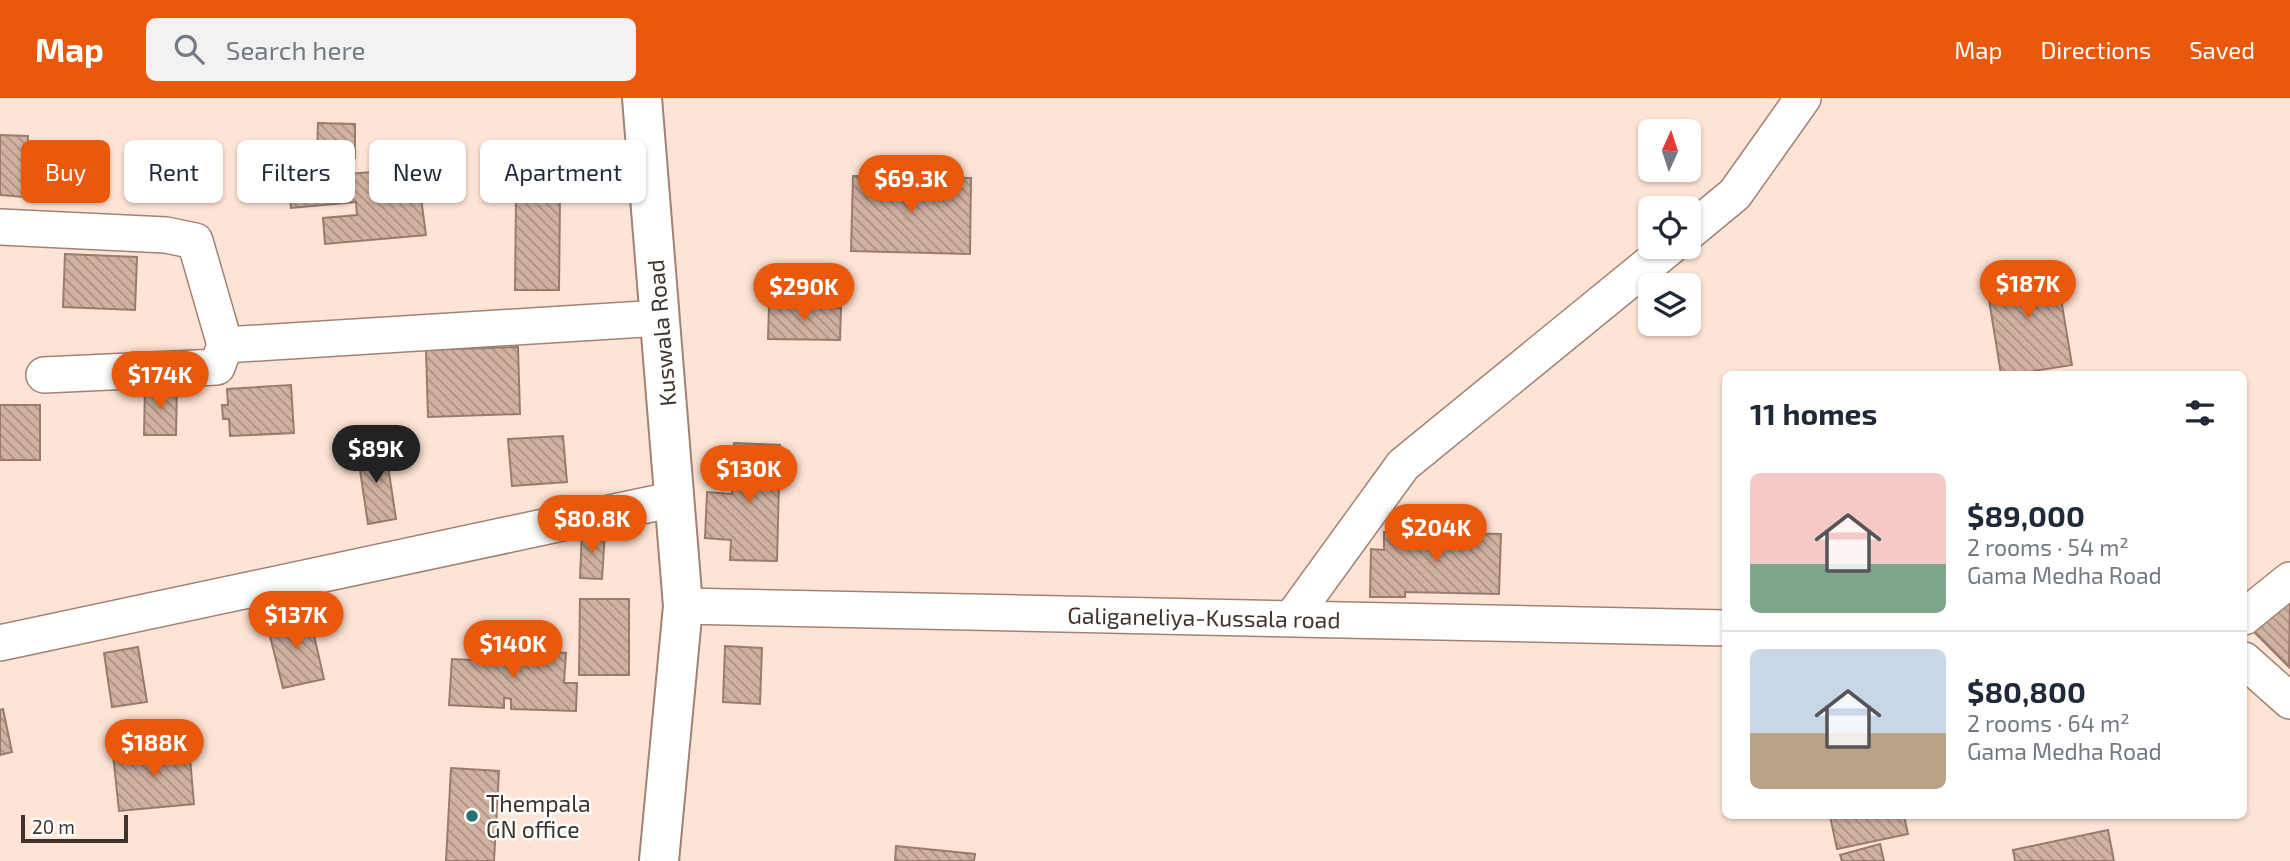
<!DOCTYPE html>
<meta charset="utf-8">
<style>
body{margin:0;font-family:"Exo 2",sans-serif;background:#f2f2f3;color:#1f2937;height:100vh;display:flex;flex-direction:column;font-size:26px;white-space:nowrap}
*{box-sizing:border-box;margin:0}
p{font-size:23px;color:#747a83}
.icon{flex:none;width:38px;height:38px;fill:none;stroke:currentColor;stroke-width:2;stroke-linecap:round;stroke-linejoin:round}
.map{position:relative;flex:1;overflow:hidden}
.panel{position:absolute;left:1722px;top:273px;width:525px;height:448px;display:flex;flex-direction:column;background:#fff;border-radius:10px;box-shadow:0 2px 5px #0004}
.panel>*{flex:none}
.hud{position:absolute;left:21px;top:42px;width:665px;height:63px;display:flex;gap:14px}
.needle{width:46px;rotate:3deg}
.buttons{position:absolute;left:1638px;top:21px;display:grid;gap:14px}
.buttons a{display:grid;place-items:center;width:63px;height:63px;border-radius:10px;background:#fff;box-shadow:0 2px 5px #0004;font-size:35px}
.scale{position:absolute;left:21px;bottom:18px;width:107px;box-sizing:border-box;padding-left:7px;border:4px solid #3f332c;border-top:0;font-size:19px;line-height:24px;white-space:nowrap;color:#3f332c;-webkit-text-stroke:5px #fff;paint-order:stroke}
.price{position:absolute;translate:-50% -60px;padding:0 16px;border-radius:24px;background:#ea580c;color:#fff;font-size:23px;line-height:46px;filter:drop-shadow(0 2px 4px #0008)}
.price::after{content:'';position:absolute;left:50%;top:42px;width:21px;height:16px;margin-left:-10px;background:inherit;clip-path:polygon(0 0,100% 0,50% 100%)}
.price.current{background:#222;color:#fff}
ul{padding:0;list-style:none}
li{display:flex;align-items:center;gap:21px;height:175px;padding:0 28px}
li+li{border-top:2px solid #e0e1e3}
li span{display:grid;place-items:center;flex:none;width:196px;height:140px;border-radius:10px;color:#555}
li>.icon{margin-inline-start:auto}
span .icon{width:84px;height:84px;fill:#fffc;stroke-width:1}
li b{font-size:30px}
h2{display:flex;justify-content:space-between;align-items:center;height:84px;padding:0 28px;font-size:30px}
.tag{padding:0 24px;border-radius:10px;background:#fff;box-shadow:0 2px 5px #0004;font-size:24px;line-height:63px}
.tag.current{background:#ea580c;color:#fff}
header{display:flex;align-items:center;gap:42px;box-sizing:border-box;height:98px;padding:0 35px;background:#ea580c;color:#fff}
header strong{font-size:33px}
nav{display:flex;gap:38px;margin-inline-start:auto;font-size:24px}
.search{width:490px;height:63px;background:#f2f2f3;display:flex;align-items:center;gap:18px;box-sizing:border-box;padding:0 24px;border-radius:10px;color:#747a83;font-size:26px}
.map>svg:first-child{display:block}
.building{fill:url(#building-back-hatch);stroke:#997c6c;stroke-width:2}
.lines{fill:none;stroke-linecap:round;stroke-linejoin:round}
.minor-casing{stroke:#a18373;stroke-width:38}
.tertiary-casing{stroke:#a18373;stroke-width:42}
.minor{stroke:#fff;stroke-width:35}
.tertiary{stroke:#fff;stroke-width:38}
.poi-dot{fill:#267175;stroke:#fff;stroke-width:2.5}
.labels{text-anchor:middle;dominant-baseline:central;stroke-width:5;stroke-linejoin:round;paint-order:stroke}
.street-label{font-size:23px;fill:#3f332c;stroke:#fff}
.poi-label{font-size:23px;fill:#3f332c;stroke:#fff;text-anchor:start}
</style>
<header>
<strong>Map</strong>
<div class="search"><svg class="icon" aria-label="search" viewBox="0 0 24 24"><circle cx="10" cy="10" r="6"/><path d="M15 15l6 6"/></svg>Search here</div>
<nav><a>Map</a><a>Directions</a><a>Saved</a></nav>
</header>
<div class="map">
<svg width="2290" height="763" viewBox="0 0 2290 763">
<defs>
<pattern id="building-back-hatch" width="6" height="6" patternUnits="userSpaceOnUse" patternTransform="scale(1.75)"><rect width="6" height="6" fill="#d1b2a1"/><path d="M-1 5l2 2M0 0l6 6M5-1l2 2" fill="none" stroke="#ab9183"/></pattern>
</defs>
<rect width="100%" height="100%" fill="#fee4d5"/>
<g class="building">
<polygon points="318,25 355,26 355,60 317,59"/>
<polygon points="0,37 28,38 24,99 0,97"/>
<polygon points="420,70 422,100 421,100 426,137 325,146 323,120 357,117 356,104 291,110 288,81"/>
<polygon points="853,78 971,80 970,156 851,153"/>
<polygon points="516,99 560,99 559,192 515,192"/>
<polygon points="65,156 137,159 135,212 63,209"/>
<polygon points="2055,165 2072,267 2015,276 2001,276 1985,177"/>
<polygon points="769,208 841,210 840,242 768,241"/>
<polygon points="518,249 520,316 428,319 426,252"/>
<polygon points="291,287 294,335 230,338 229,321 223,321 222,307 228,307 227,291"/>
<polygon points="145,288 177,288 176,337 144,337"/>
<rect x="0" y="307" width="40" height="55"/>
<polygon points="563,338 567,384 512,388 508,341"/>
<polygon points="734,345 780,347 777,463 730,462 731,442 705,440 707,394 732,396"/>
<polygon points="385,348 396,421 368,426 357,352"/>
<polygon points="582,433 605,434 602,481 580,480"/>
<polygon points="1384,434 1501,436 1499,496 1405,494 1405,499 1370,499 1371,451 1384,452"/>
<polygon points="580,501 629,501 629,577 579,577"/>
<polygon points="2287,501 2290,505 2289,569 2254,534"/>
<polygon points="309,516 324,581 283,590 267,526"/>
<polygon points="725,548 762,550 760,606 723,604"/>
<polygon points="138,549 147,604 112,609 104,555"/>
<polygon points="473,549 566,555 564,585 577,585 576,613 511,611 511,601 504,600 504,610 449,607 452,561 472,562"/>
<polygon points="3,611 12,654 0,657 0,612"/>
<polygon points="189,649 194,706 119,713 113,656"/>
<polygon points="451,670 499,673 494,763 446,763"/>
<polygon points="1830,718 1904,718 1908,736 1837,751"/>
<polygon points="2108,732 2114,763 2015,763 2013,752"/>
<polygon points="1880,746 1884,763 1842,763 1840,757"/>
<polygon points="896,748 975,756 974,763 895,763"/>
</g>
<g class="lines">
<g class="minor-casing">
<g id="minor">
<polyline points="0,129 166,137 195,143 225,247 217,269 44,277"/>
<polyline points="1689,134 1735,96 1803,0"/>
<polyline points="225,247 660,220"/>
<polyline points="683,508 1726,530"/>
<polyline points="2244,519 2290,482"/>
<polyline points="1292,520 1403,367 1670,149"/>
<polyline points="0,545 675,401"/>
<polyline points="2244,562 2290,603"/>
</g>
</g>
<g class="tertiary-casing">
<polyline id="tertiary" points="642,0 683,508 659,763"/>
</g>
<use href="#minor" class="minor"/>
<use href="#tertiary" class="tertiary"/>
</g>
<circle class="poi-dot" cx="472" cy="718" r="7"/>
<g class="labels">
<g class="street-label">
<text transform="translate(661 235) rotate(-95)">Kuswala Road</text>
<text transform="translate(1204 519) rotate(1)">Galiganeliya-Kussala road</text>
</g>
<g class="poi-label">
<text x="486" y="705">Thempala<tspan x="486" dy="26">GN office</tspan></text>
</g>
</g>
</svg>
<div class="buttons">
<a><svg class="needle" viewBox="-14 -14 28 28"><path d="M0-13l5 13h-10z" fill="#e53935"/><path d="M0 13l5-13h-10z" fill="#747a83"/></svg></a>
<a><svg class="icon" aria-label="locate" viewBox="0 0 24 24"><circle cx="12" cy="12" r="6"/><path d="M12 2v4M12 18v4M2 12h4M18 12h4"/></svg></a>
<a><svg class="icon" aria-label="layers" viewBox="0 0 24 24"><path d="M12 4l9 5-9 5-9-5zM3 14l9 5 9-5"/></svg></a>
</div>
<div class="scale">20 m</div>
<b class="price" style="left:911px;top:117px">$69.3K</b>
<b class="price" style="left:2028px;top:222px">$187K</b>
<b class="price" style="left:804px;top:225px">$290K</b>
<b class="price" style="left:160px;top:313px">$174K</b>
<b class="price current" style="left:376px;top:387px">$89K</b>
<b class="price" style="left:749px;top:407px">$130K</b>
<b class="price" style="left:592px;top:457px">$80.8K</b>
<b class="price" style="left:1436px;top:466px">$204K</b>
<b class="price" style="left:296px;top:553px">$137K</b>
<b class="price" style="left:513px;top:582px">$140K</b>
<b class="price" style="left:154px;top:681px">$188K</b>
<div class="hud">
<a class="tag current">Buy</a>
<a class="tag">Rent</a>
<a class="tag">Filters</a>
<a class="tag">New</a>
<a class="tag">Apartment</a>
</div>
<section class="panel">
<h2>11 homes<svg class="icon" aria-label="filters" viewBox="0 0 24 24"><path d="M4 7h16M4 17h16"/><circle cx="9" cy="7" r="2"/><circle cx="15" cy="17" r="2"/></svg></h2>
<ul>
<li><span style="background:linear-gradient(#f6c9c9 65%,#7fa58c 0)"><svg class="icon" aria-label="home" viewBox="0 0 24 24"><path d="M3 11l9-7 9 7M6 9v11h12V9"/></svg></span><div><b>$89,000</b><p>2 rooms · 54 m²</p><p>Gama Medha Road</p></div></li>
<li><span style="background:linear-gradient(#c9d6e8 60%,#b9a48a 0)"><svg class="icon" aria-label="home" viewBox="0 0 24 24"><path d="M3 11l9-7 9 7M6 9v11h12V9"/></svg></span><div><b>$80,800</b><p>2 rooms · 64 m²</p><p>Gama Medha Road</p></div></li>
</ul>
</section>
</div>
